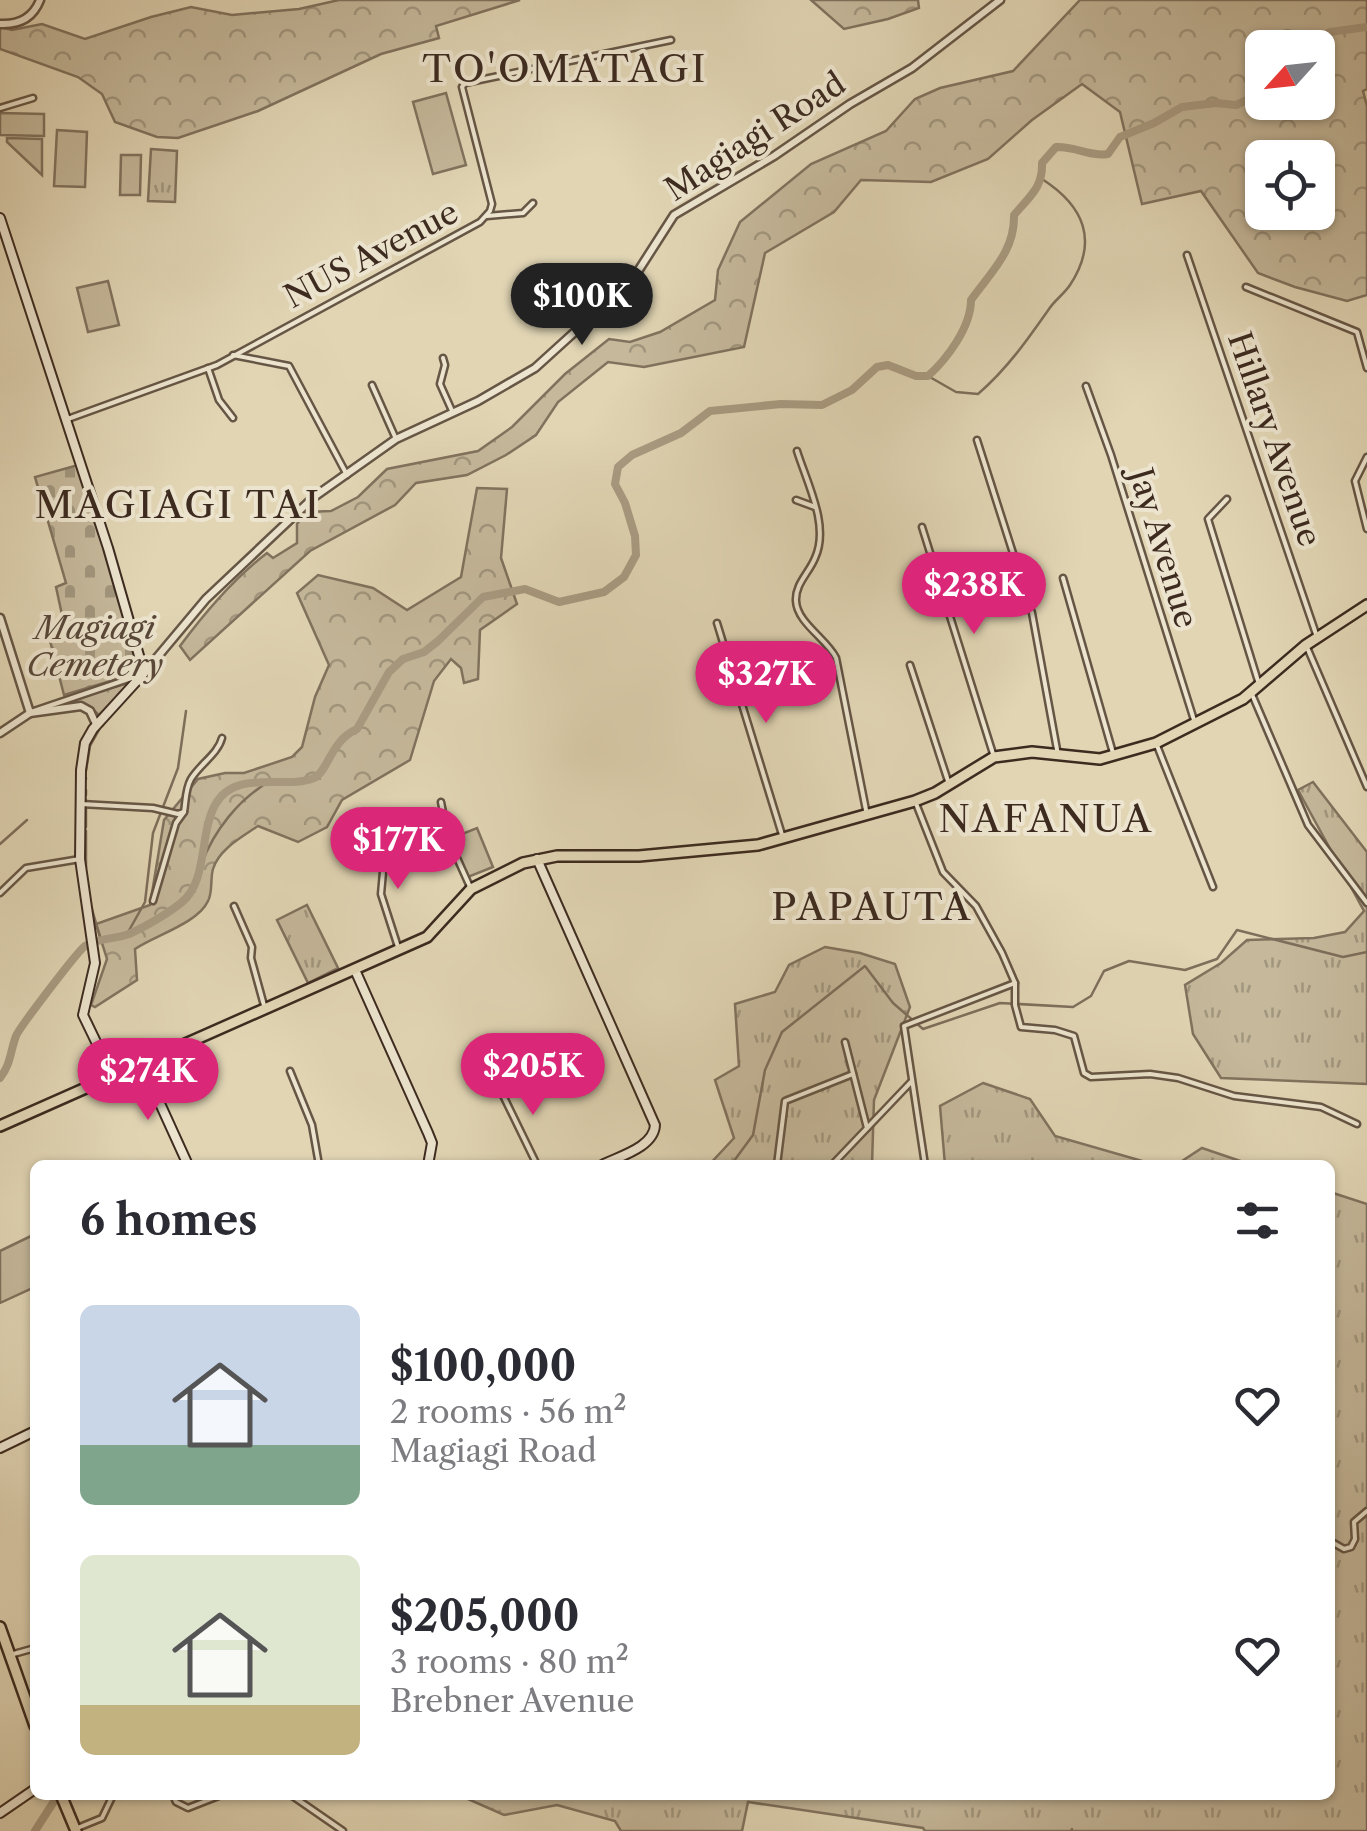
<!DOCTYPE html>
<meta charset="utf-8">
<style>
body{margin:0;font-family:"Libre Caslon Text",serif;background:#f2f2f3;color:#2b2b33;height:100vh;display:flex;flex-direction:column;font-size:38px;white-space:nowrap}
*{box-sizing:border-box;margin:0}
p{font-size:32px;color:#7c7c81}
.icon{flex:none;width:55px;height:55px;fill:none;stroke:currentColor;stroke-width:2;stroke-linecap:round;stroke-linejoin:round}
.map{position:relative;flex:1;overflow:hidden}
.sheet{position:absolute;left:30px;top:1160px;width:1305px;height:640px;display:flex;flex-direction:column;background:#fff;border-radius:15px;box-shadow:0 2px 8px #0004}
.sheet>*{flex:none}
.needle{width:65px;rotate:243deg}
.fabs{position:absolute;left:1245px;top:30px;display:grid;gap:20px}
.fabs a{display:grid;place-items:center;width:90px;height:90px;border-radius:15px;background:#fff;box-shadow:0 2px 8px #0004;font-size:50px}
.price{position:absolute;translate:-50% -85px;padding:0 22px;border-radius:35px;background:#db2777;color:#fff;font-size:32px;line-height:65px;filter:drop-shadow(0 2px 5px #0008)}
.price::after{content:'';position:absolute;left:50%;top:60px;width:30px;height:22px;margin-left:-15px;background:inherit;clip-path:polygon(0 0,100% 0,50% 100%)}
.price.on{background:#222;color:#fff}
ul{padding:0;list-style:none}
li{display:flex;align-items:center;gap:30px;height:250px;padding:0 50px}
li span{display:grid;place-items:center;flex:none;width:280px;height:200px;border-radius:15px;color:#555}
li>.icon{margin-inline-start:auto}
span .icon{width:120px;height:120px;fill:#fffc;stroke-width:1}
li b{font-size:42px}
h2{display:flex;justify-content:space-between;align-items:center;height:120px;padding:0 50px;font-size:42px}
.map>svg:first-child{display:block}
.forest{fill:url(#forest-crowns);stroke:#81725e;stroke-width:2.5;fill-rule:evenodd}
.cemetery{fill:url(#cemetery-stones);stroke:#81725e;stroke-width:2.5}
.park{fill:url(#park-tufts);stroke:#81725e;stroke-width:2.5}
.pitch{fill:#c5b89b;stroke:#81725e;stroke-width:2.5}
.lines{fill:none;stroke-linecap:round;stroke-linejoin:round}
.stream{stroke:#7e6e5b;stroke-width:2.5}
.river{stroke:#a99b82;stroke-width:8}
.minor-casing{stroke:#665645;stroke-width:9}
.tertiary-casing{stroke:#665645;stroke-width:11}
.secondary-casing{stroke:#3d2b20;stroke-width:12}
.primary-casing{stroke:#3d2b20;stroke-width:14}
.minor{stroke:#ece4ce;stroke-width:4}
.tertiary{stroke:#ece4ce;stroke-width:6}
.secondary{stroke:#ece4ce;stroke-width:8}
.primary{stroke:#e1d5b4;stroke-width:9}
.labels{text-anchor:middle;dominant-baseline:central;stroke-width:8;stroke-linejoin:round;paint-order:stroke}
.street-label{font-size:32px;fill:#3d2b20;stroke:#ece4ce}
.park-label{font-size:32px;font-style:italic;fill:#584739;stroke:#ece4ce}
.quarter-label{font-size:38px;letter-spacing:2.5px;fill:#3d2b20;stroke:#ece4ce}
</style>
<div class="map">
<svg width="1367" height="1831" viewBox="0 0 1367 1831">
<defs>
<pattern id="forest-crowns" width="20" height="18" patternUnits="userSpaceOnUse" patternTransform="scale(2.5)"><rect width="20" height="18" fill="#c5b89b"/><path d="M2 6a3 3 0 1 1 6 0M12 15a3 3 0 1 1 6 0" fill="none" stroke="#a1967e"/></pattern>
<pattern id="cemetery-stones" width="16" height="16" patternUnits="userSpaceOnUse" patternTransform="scale(2.5)"><rect width="16" height="16" fill="#c5b89b"/><path d="M2 7V4a2 2 0 0 1 4 0v3zM10 15v-3a2 2 0 0 1 4 0v3z" fill="#a1967e"/></pattern>
<pattern id="park-tufts" width="24" height="20" patternUnits="userSpaceOnUse" patternTransform="scale(2.5)"><rect width="24" height="20" fill="#c5b89b"/><path d="M3 7l-1-3M5 7V3M7 7l1-3M15 17l-1-3M17 17v-4M19 17l1-3" fill="none" stroke="#a1967e"/></pattern>
</defs>
<rect width="100%" height="100%" fill="#e1d5b4"/>
<filter id="stains"><feTurbulence type="fractalNoise" baseFrequency=".002" numOctaves="4"/><feColorMatrix values="0 0 0 0 .2 0 0 0 0 .09 0 0 0 0 .02 0 0 0 .5 -.17"/></filter>
<radialGradient id="worn" r=".72"><stop offset=".6" stop-color="#630" stop-opacity="0"/><stop offset="1" stop-color="#630" stop-opacity=".3"/></radialGradient>
<g class="forest">
<polygon points="339,0 520,0 436,26 439,38 381,54 258,111 178,138 157,137 115,122 102,94 78,77 0,49 0,27 12,30 42,24 85,39 151,17 191,7 232,15 299,9"/>
<polygon points="811,0 918,0 919,8 888,19 844,29"/>
<path d="M 1080,0 L 1367,0 L 1367,89 L 1363,91 L 1367,106 L 1367,295 L 1347,301 L 1295,287 L 1258,273 L 1201,191 L 1142,204 L 1120,112 L 1082,84 L 1032,120 L 988,159 L 931,182 L 861,180 L 834,212 L 765,253 L 744,347 L 644,367 L 608,362 L 558,402 L 536,435 L 506,455 L 467,475 L 416,483 L 395,505 L 310,551 L 190,660 L 180,646 C 206,611 233,579 267,553 L 273,558 L 297,543 L 297,524 L 306,512 L 331,511 L 358,497 L 387,469 L 478,451 L 512,427 L 565,374 L 609,339 L 630,342 L 660,332 L 715,300 L 718,270 L 740,222 L 811,164 L 886,131 L 915,99 L 940,88 L 1013,71 ZM 1262,48 L 1318,48 L 1318,102 L 1262,102 ZM 1262,158 L 1318,158 L 1318,212 L 1262,212 Z"/>
<path d="M 477,488 L 507,489 L 501,558 L 517,604 L 480,630 L 478,679 L 464,683 L 461,668 L 451,659 L 434,681 L 410,760 L 342,800 L 327,827 L 298,842 L 258,826 C 242,837 219,849 213,869 C 210,879 213,892 208,901 C 198,923 156,935 135,949 L 137,980 L 95,1007 L 91,1005 L 107,959 L 96,924 L 150,905 L 164,820 L 198,779 L 225,773 L 244,773 L 292,757 L 302,747 L 315,697 L 329,665 L 297,593 L 318,575 L 373,588 L 407,610 L 461,577 Z"/>
</g>
<polygon class="cemetery" points="78,465 139,661 134,674 64,695 47,629 64,624 56,587 66,583 35,477"/>
<g class="park">
<polygon points="151,149 177,151 175,202 148,201"/>
<path d="M 131,682 L 99,715 C 77,693 62,707 36,711 Z"/>
<polygon points="1313,782 1367,852 1367,1084 1221,1078 1193,1034 1185,985 1221,963 1247,940 1314,938 1345,932 1364,911 1298,790"/>
<polygon points="307,905 338,968 308,983 277,920"/>
<polygon points="825,947 860,953 895,964 910,1007 874,1100 872,1165 709,1165 734,1138 715,1080 739,1066 735,1004 775,992 789,965"/>
<polygon points="983,1083 1030,1099 1055,1136 1156,1165 945,1165 940,1106"/>
<polygon points="1202,1148 1252,1165 1176,1165"/>
<polygon points="1330,1192 1367,1204 1367,1831 925,1831 923,1828 748,1802 742,1831 621,1831 615,1821 557,1805 504,1815 459,1795 1330,1795"/>
</g>
<g class="pitch">
<polygon points="446,93 466,165 433,174 413,102"/>
<polygon points="0,113 44,114 44,136 0,135"/>
<polygon points="57,130 87,132 85,187 54,186"/>
<polygon points="7,138 42,139 42,175 7,142"/>
<polygon points="121,155 141,155 140,195 120,195"/>
<polygon points="108,281 119,325 88,332 77,288"/>
<polygon points="477,828 493,867 468,877 452,838"/>
<polygon points="31,1236 35,1245 35,1287 0,1303 0,1251"/>
</g>
<g class="lines">
<g class="stream">
<path d="M 928,376 L 956,392 L 978,394 C 1007,369 1028,339 1049,309 C 1055,300 1064,294 1070,285 C 1099,241 1084,206 1042,179"/>
<polyline points="102,726 103,725"/>
<polyline points="86,771 90,746 99,730"/>
<polyline points="86,779 86,778"/>
<polyline points="86,795 86,790"/>
<polyline points="86,801 86,800"/>
<polyline points="86,827 86,808"/>
<polyline points="86,831 86,868"/>
<polyline points="0,844 27,820"/>
<path d="M 201,865 C 214,830 239,799 270,781"/>
<polyline points="86,872 88,890"/>
<polyline points="91,906 101,940"/>
<polyline points="127,934 145,902 153,833 178,768 186,711"/>
<polyline points="731,1165 753,1135 765,1070 782,1032 865,966 893,1003 923,1029 1000,1003 1073,1007 1091,996 1104,971 1129,961 1185,970 1217,959 1237,930 1343,957 1367,952"/>
<polyline points="1071,1831 1072,1829"/>
</g>
<g class="river">
<polyline points="1303,48 1330,32 1367,27"/>
<path d="M 0,1078 C 11,1064 10,1052 16,1036 C 19,1028 77,952 85,946 C 98,938 115,939 129,934 C 145,927 167,914 181,903 C 208,882 199,835 215,805 C 235,768 285,790 314,778 C 328,772 330,741 357,729 L 389,672 L 403,659 L 424,652 L 438,641 L 483,597 L 525,589 L 559,602 L 604,592 L 624,577 L 636,555 L 635,536 L 625,503 L 615,484 L 618,467 L 632,455 L 681,433 L 710,411 L 781,404 L 822,405 L 852,390 L 877,367 L 888,365 L 916,376 L 928,376 C 947,359 971,327 971,300 C 991,272 1015,251 1014,215 C 1029,197 1043,188 1042,163 L 1056,147 C 1075,146 1090,157 1108,154 L 1120,137 L 1154,123 L 1182,107 L 1216,103 L 1236,105 L 1262,93"/>
<polyline points="35,1831 58,1795"/>
</g>
<g class="minor-casing">
<g id="minor">
<polyline points="0,108 33,98"/>
<polyline points="487,216 523,213 533,203"/>
<polyline points="1187,255 1317,637"/>
<polyline points="1246,287 1357,332 1367,368"/>
<polyline points="233,355 289,366 347,475"/>
<polyline points="443,358 445,365 440,384 453,413"/>
<polyline points="208,368 219,400 233,418"/>
<polyline points="372,385 396,439"/>
<polyline points="1086,386 1111,455 1194,720"/>
<polyline points="65,420 217,365 480,222 490,211 492,204 462,87 465,83 671,40"/>
<polyline points="977,440 1032,613 1058,755"/>
<path d="M 797,451 C 807,483 830,526 815,558 C 809,573 795,584 796,601 C 797,623 827,639 836,658 L 867,815"/>
<polyline points="1367,457 1355,481 1367,529"/>
<polyline points="1227,499 1208,519 1258,681"/>
<polyline points="796,500 815,507"/>
<polyline points="922,527 994,757"/>
<polyline points="1063,578 1113,753"/>
<polyline points="717,623 783,838"/>
<polyline points="1306,645 1367,787"/>
<polyline points="910,665 949,784"/>
<polyline points="1251,692 1308,825 1367,903"/>
<polyline points="31,712 140,675"/>
<polyline points="1156,743 1213,887"/>
<polyline points="915,801 943,872 976,906 1002,953 1015,983 1015,1005 1021,1027 1055,1030 1074,1036 1084,1073 1091,1077 1150,1074 1178,1078 1234,1096 1321,1107 1357,1124"/>
<polyline points="441,802 448,838 471,889"/>
<path d="M 81,804 L 153,808 L 178,814 L 184,812 C 186,801 185,790 191,779 C 200,764 218,754 222,738"/>
<polyline points="385,832 376,849 383,872 381,894 399,950"/>
<polyline points="0,893 26,868 80,859"/>
<polyline points="153,901 176,823 184,812"/>
<polyline points="234,906 252,947 251,958 265,1009"/>
<polyline points="845,1042 867,1128"/>
<polyline points="290,1071 312,1125 319,1165"/>
<polyline points="498,1085 537,1165"/>
<polyline points="777,1165 785,1101 853,1074"/>
<polyline points="832,1165 911,1082"/>
<polyline points="925,1165 904,1026 1015,983"/>
<polyline points="1330,1541 1344,1549 1351,1547 1355,1539 1354,1522 1367,1511"/>
<polyline points="10,1655 35,1648"/>
<polyline points="173,1795 176,1802 188,1808 221,1795"/>
<polyline points="291,1795 343,1831"/>
<polyline points="75,1829 102,1818 113,1795"/>
</g>
</g>
<g class="tertiary-casing">
<g id="tertiary">
<path d="M 0,24 C 19,25 33,18 40,0"/>
<polyline points="0,618 30,713 81,706 90,711 96,724"/>
<polyline points="144,673 206,599 314,497 396,439 478,401 535,368 633,279 674,215 774,156 850,104 912,68 1000,0"/>
<polyline points="0,733 30,713"/>
</g>
</g>
<g class="secondary-casing">
<g id="secondary">
<polyline points="0,218 108,548 144,673 93,729 85,743 81,770 80,859 95,963 83,1015 113,1077"/>
<path d="M 537,859 L 655,1125 C 654,1147 620,1156 602,1165"/>
<polyline points="355,970 428,1133 432,1143 428,1165"/>
<polyline points="142,1064 188,1165"/>
<polyline points="0,1448 35,1431"/>
<polyline points="0,1813 35,1789"/>
</g>
</g>
<g class="primary-casing">
<g id="primary">
<polyline points="0,1126 427,937 471,889 523,863 557,856 639,856 758,845 915,801 935,793 994,757 1032,752 1100,759 1156,743 1243,699 1306,645 1367,605"/>
<polyline points="0,1627 35,1726"/>
<polyline points="61,1795 76,1831"/>
</g>
</g>
<use href="#minor" class="minor"/>
<use href="#tertiary" class="tertiary"/>
<use href="#secondary" class="secondary"/>
<use href="#primary" class="primary"/>
</g>
<g class="labels">
<g class="street-label">
<text transform="translate(755 136) rotate(-33)">Magiagi Road</text>
<text transform="translate(371 254) rotate(-28)">NUS Avenue</text>
<text transform="translate(1275 439) rotate(71)">Hillary Avenue</text>
<text transform="translate(1164 548) rotate(73)">Jay Avenue</text>
</g>
<g class="park-label">
<text x="95" y="627">Magiagi<tspan x="95" dy="37">Cemetery</tspan></text>
</g>
<g class="quarter-label">
<text x="565" y="68">TO'OMATAGI</text>
<text x="178" y="504">MAGIAGI TAI</text>
<text x="1046" y="818">NAFANUA</text>
<text x="872" y="906">PAPAUTA</text>
</g>
</g>
<rect width="100%" height="100%" filter="url(#stains)"/>
<rect width="100%" height="100%" fill="url(#worn)"/>
</svg>
<div class="fabs">
<a><svg class="needle" viewBox="-14 -14 28 28"><path d="M0-13l5 13h-10z" fill="#e53935"/><path d="M0 13l5-13h-10z" fill="#7c7c81"/></svg></a>
<a><svg class="icon" aria-label="locate" viewBox="0 0 24 24"><circle cx="12" cy="12" r="6"/><path d="M12 2v4M12 18v4M2 12h4M18 12h4"/></svg></a>
</div>
<b class="price on" style="left:582px;top:348px">$100K</b>
<b class="price" style="left:974px;top:637px">$238K</b>
<b class="price" style="left:766px;top:726px">$327K</b>
<b class="price" style="left:398px;top:892px">$177K</b>
<b class="price" style="left:533px;top:1118px">$205K</b>
<b class="price" style="left:148px;top:1123px">$274K</b>
<section class="sheet">
<h2>6 homes<svg class="icon" aria-label="filters" viewBox="0 0 24 24"><path d="M4 7h16M4 17h16"/><circle cx="9" cy="7" r="2"/><circle cx="15" cy="17" r="2"/></svg></h2>
<ul>
<li><span style="background:linear-gradient(#c9d6e8 70%,#7fa58c 0)"><svg class="icon" aria-label="home" viewBox="0 0 24 24"><path d="M3 11l9-7 9 7M6 9v11h12V9"/></svg></span><div><b>$100,000</b><p>2 rooms · 56 m²</p><p>Magiagi Road</p></div><svg class="icon" aria-label="heart" viewBox="0 0 24 24"><path d="M12 20l-8-8c-3-5 5-10 8-4 3-6 11-1 8 4z"/></svg></li>
<li><span style="background:linear-gradient(#dfe7d0 75%,#c2b280 0)"><svg class="icon" aria-label="home" viewBox="0 0 24 24"><path d="M3 11l9-7 9 7M6 9v11h12V9"/></svg></span><div><b>$205,000</b><p>3 rooms · 80 m²</p><p>Brebner Avenue</p></div><svg class="icon" aria-label="heart" viewBox="0 0 24 24"><path d="M12 20l-8-8c-3-5 5-10 8-4 3-6 11-1 8 4z"/></svg></li>
</ul>
</section>
</div>
